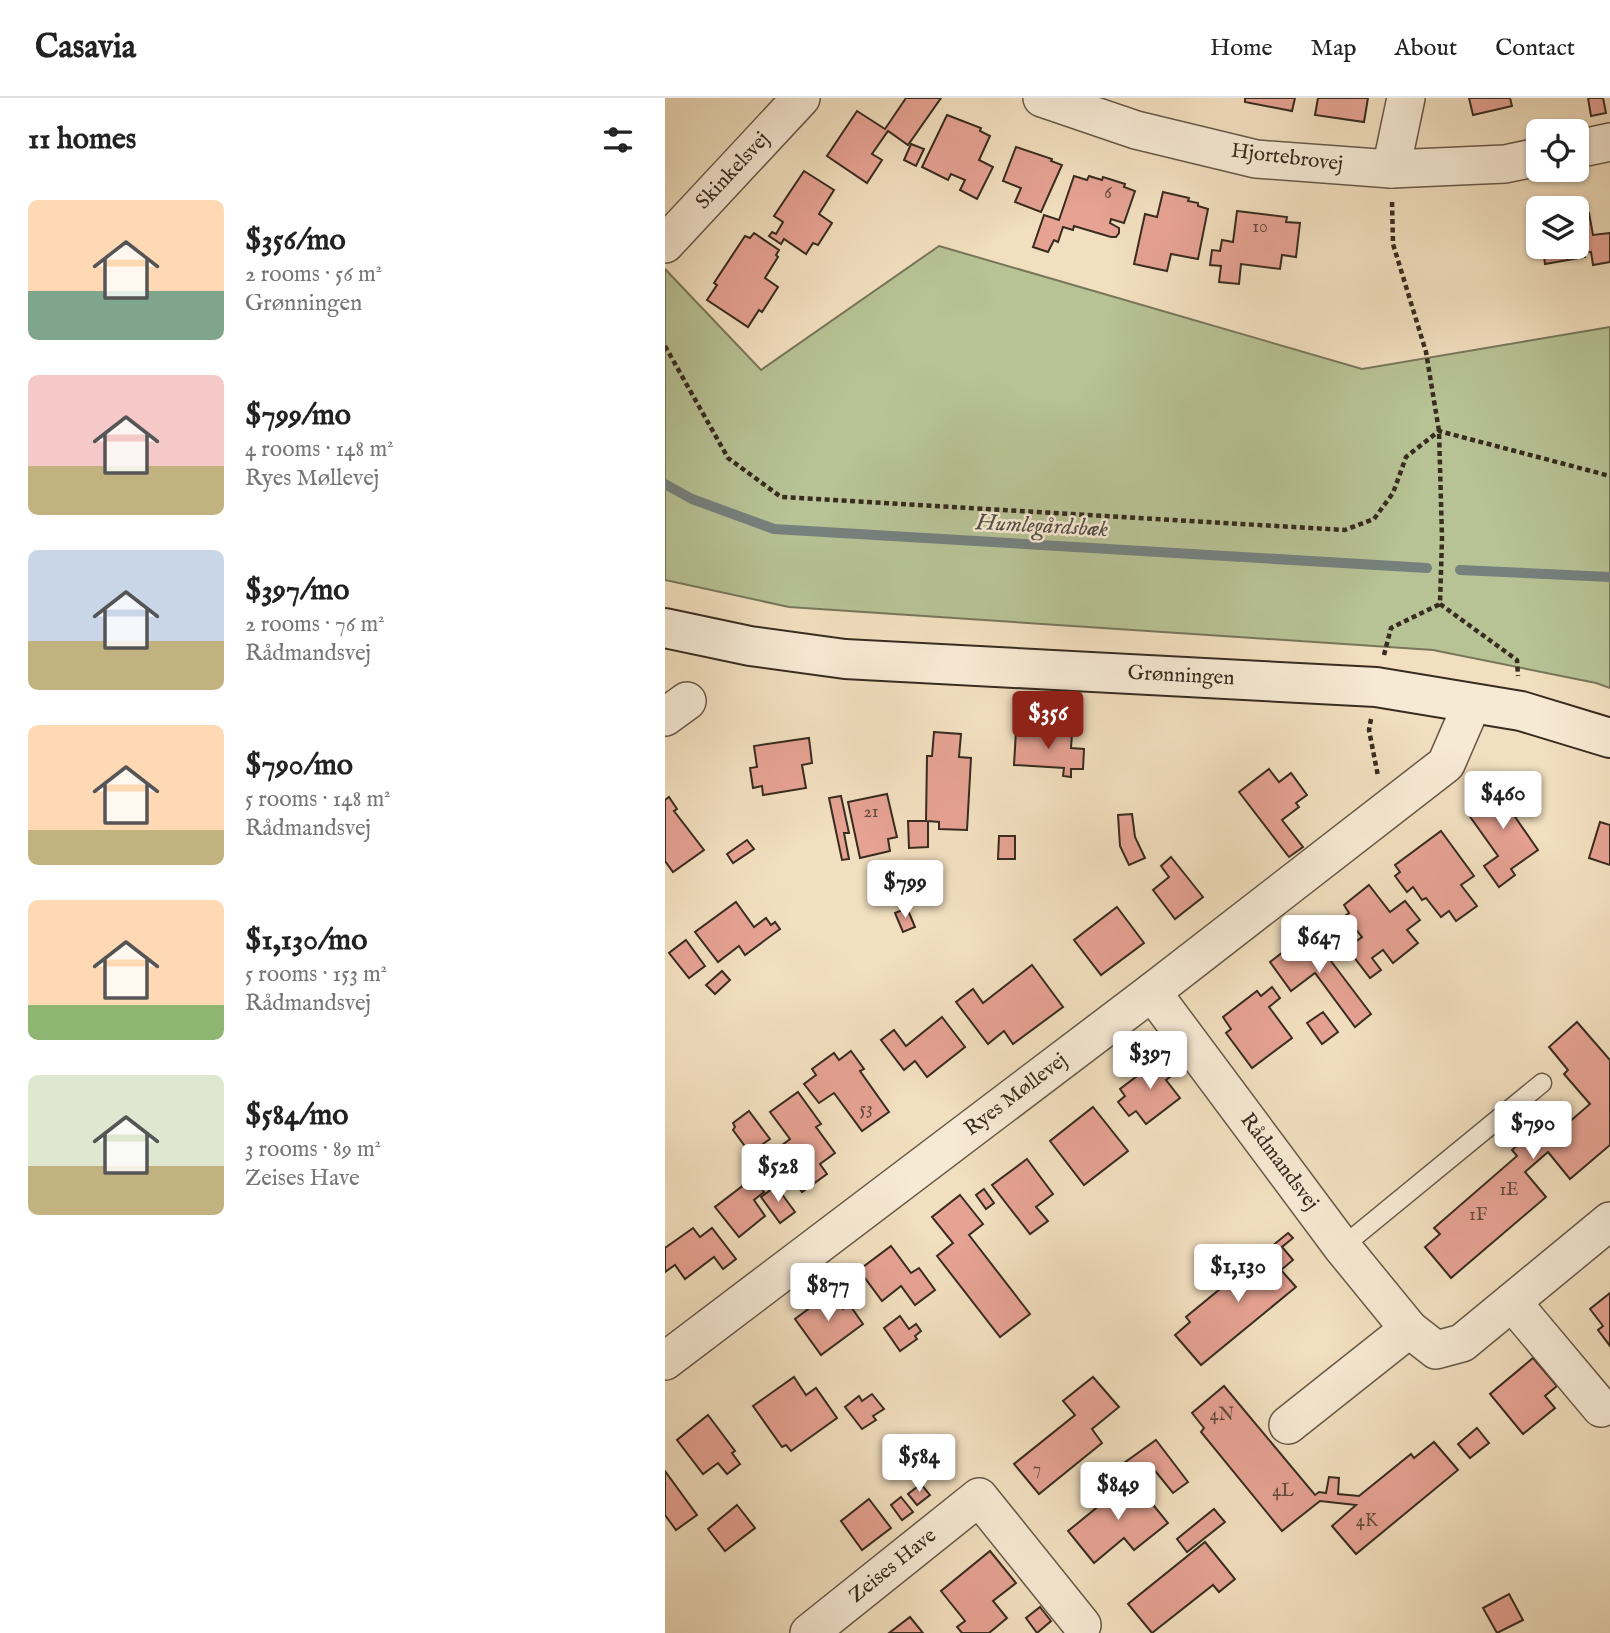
<!DOCTYPE html>
<meta charset="utf-8">
<style>
body{margin:0;font-family:"IM FELL English",serif;background:#f6f6f6;color:#222;height:100vh;display:flex;flex-direction:column;font-size:26px;white-space:nowrap}
*{box-sizing:border-box;margin:0}
p{font-size:23px;color:#767676}
.icon{flex:none;width:38px;height:38px;fill:none;stroke:currentColor;stroke-width:2;stroke-linecap:round;stroke-linejoin:round}
.map{position:relative;flex:1;overflow:hidden}
.sheet{display:flex;flex-direction:column;background:#fff;width:665px}
.sheet>*{flex:none}
.tools{position:absolute;left:861px;top:21px;display:grid;gap:14px}
.tools a{display:grid;place-items:center;width:63px;height:63px;border-radius:10px;background:#fff;box-shadow:0 2px 5px #0004;font-size:35px}
.price{position:absolute;translate:-50% -60px;padding:0 16px;border-radius:7px;background:#fff;color:#222;font-size:23px;line-height:46px;filter:drop-shadow(0 2px 4px #0008)}
.price::after{content:'';position:absolute;left:50%;top:42px;width:21px;height:16px;margin-left:-10px;background:inherit;clip-path:polygon(0 0,100% 0,50% 100%)}
.price.current{background:#8f2418;color:#fff}
ul{padding:0;list-style:none}
li{display:flex;align-items:center;gap:21px;height:175px;padding:0 28px}
li span{display:grid;place-items:center;flex:none;width:196px;height:140px;border-radius:10px;color:#555}
li>.icon{margin-inline-start:auto}
span .icon{width:84px;height:84px;fill:#fffc;stroke-width:1}
li b{font-size:30px}
h2{display:flex;justify-content:space-between;align-items:center;height:84px;padding:0 28px;font-size:30px}
header{display:flex;align-items:center;gap:42px;box-sizing:border-box;height:98px;padding:0 35px;background:#fff;border-bottom:2px solid #e0e0e0}
header strong{font-size:33px}
nav{display:flex;gap:38px;margin-inline-start:auto;font-size:24px}
main{display:flex;flex:1;min-height:0}
.map>svg:first-child{display:block}
.green{fill:#b7c295;stroke:#78775a;stroke-width:2}
.lines{fill:none;stroke-linecap:round;stroke-linejoin:round}
.stream{stroke:#76817e;stroke-width:10}
.building{fill:#e6a293;stroke:#382c20;stroke-width:2}
.lane-casing{stroke:#665948;stroke-width:21}
.street-casing{stroke:#665948;stroke-width:40}
.secondary-casing{stroke:#382c20;stroke-width:42}
.path{stroke:#382c20;stroke-width:4.5;stroke-dasharray:5 3.5;stroke-linecap:butt}
.lane{stroke:#f7ead5;stroke-width:18}
.street{stroke:#f7ead5;stroke-width:37}
.secondary{stroke:#f7ead5;stroke-width:38}
.labels{text-anchor:middle;dominant-baseline:central;stroke-width:5;stroke-linejoin:round;paint-order:stroke}
.number-label{font-size:18px;fill:#644a3d}
.street-label{font-size:21px;fill:#382c20;stroke:#f7ead5}
.water-label{font-size:23px;font-style:italic;fill:#525047;stroke:#f7ead5}
</style>
<header>
<strong>Casavia</strong>
<nav><a>Home</a><a>Map</a><a>About</a><a>Contact</a></nav>
</header>
<main>
<section class="sheet">
<h2>11 homes<svg class="icon" aria-label="filters" viewBox="0 0 24 24"><path d="M4 7h16M4 17h16"/><circle cx="9" cy="7" r="2"/><circle cx="15" cy="17" r="2"/></svg></h2>
<ul>
<li><span style="background:linear-gradient(#ffd9b3 65%,#7fa58c 0)"><svg class="icon" aria-label="home" viewBox="0 0 24 24"><path d="M3 11l9-7 9 7M6 9v11h12V9"/></svg></span><div><b>$356/mo</b><p>2 rooms · 56 m²</p><p>Grønningen</p></div></li>
<li><span style="background:linear-gradient(#f6c9c9 65%,#c2b280 0)"><svg class="icon" aria-label="home" viewBox="0 0 24 24"><path d="M3 11l9-7 9 7M6 9v11h12V9"/></svg></span><div><b>$799/mo</b><p>4 rooms · 148 m²</p><p>Ryes Møllevej</p></div></li>
<li><span style="background:linear-gradient(#c9d6e8 65%,#c2b280 0)"><svg class="icon" aria-label="home" viewBox="0 0 24 24"><path d="M3 11l9-7 9 7M6 9v11h12V9"/></svg></span><div><b>$397/mo</b><p>2 rooms · 76 m²</p><p>Rådmandsvej</p></div></li>
<li><span style="background:linear-gradient(#ffd9b3 75%,#c2b280 0)"><svg class="icon" aria-label="home" viewBox="0 0 24 24"><path d="M3 11l9-7 9 7M6 9v11h12V9"/></svg></span><div><b>$790/mo</b><p>5 rooms · 148 m²</p><p>Rådmandsvej</p></div></li>
<li><span style="background:linear-gradient(#ffd9b3 75%,#8fb573 0)"><svg class="icon" aria-label="home" viewBox="0 0 24 24"><path d="M3 11l9-7 9 7M6 9v11h12V9"/></svg></span><div><b>$1,130/mo</b><p>5 rooms · 153 m²</p><p>Rådmandsvej</p></div></li>
<li><span style="background:linear-gradient(#dfe7d0 65%,#c2b280 0)"><svg class="icon" aria-label="home" viewBox="0 0 24 24"><path d="M3 11l9-7 9 7M6 9v11h12V9"/></svg></span><div><b>$584/mo</b><p>3 rooms · 89 m²</p><p>Zeises Have</p></div></li>
</ul>
</section>
<div class="map">
<svg width="945" height="1535" viewBox="0 0 945 1535">
<rect width="100%" height="100%" fill="#f2dfbf"/>
<filter id="stains"><feTurbulence type="fractalNoise" baseFrequency=".00286" numOctaves="4"/><feColorMatrix values="0 0 0 0 .2 0 0 0 0 .09 0 0 0 0 .02 0 0 0 .5 -.17"/></filter>
<radialGradient id="worn" r=".72"><stop offset=".6" stop-color="#630" stop-opacity="0"/><stop offset="1" stop-color="#630" stop-opacity=".3"/></radialGradient>
<polygon class="green" points="274,148 697,271 945,229 945,590 931,585 768,552 124,509 0,482 0,171 96,272"/>
<g class="lines">
<g class="stream">
<polyline points="0,386 27,401 109,431 762,470"/>
<polyline points="795,472 945,479"/>
</g>
</g>
<g class="building">
<polygon points="241,0 276,0 243,47 223,33 207,56 217,62 202,85 162,58 192,13 220,31"/>
<polygon points="580,0 630,0 627,13 580,4"/>
<polygon points="653,0 703,0 699,24 650,17"/>
<polygon points="804,0 845,0 847,8 808,17"/>
<polygon points="923,0 938,0 941,15 926,18"/>
<polygon points="282,17 316,30 315,33 325,38 314,62 328,69 312,101 295,92 300,82 286,76 283,82 257,69"/>
<polygon points="246,46 259,51 251,68 239,62"/>
<polygon points="351,49 387,61 386,63 397,67 376,114 350,104 356,90 338,83"/>
<polygon points="139,73 169,92 154,116 167,125 153,147 148,145 141,156 119,141 116,146 104,138 107,134 111,136 118,124 109,118"/>
<polygon points="409,78 422,82 424,78 437,82 438,79 460,86 459,89 470,93 459,125 446,121 445,125 454,130 454,135 451,139 446,139 409,128 408,132 398,129 393,144 389,142 383,154 368,149 379,117 394,122"/>
<polygon points="498,94 524,100 523,103 533,105 533,108 543,111 533,161 506,156 502,173 469,166 480,116 492,119"/>
<polygon points="572,113 622,119 621,124 635,125 631,159 617,157 615,171 576,166 574,186 554,184 556,168 545,167 547,152 555,153 557,142 568,144"/>
<polygon points="912,114 912,117 924,115 928,137 945,135 945,164 928,167 926,154 919,155 920,159 880,166 878,150 873,151 872,139 873,149 912,149"/>
<polygon points="89,135 114,152 111,157 113,159 100,180 113,189 97,214 94,212 83,229 42,202 52,187 49,185 80,138 85,140"/>
<polygon points="351,633 407,636 406,650 419,651 418,671 406,671 406,679 398,678 399,670 349,667"/>
<polygon points="269,634 296,636 294,659 306,660 302,732 274,731 274,724 263,723 263,749 244,750 243,723 261,723 262,658 267,658"/>
<polygon points="144,640 147,665 137,667 141,690 98,697 97,688 88,690 85,670 92,669 89,648"/>
<polygon points="604,671 614,684 626,675 642,697 631,705 634,709 617,722 638,749 624,759 574,694"/>
<polygon points="846,681 860,702 846,713 873,752 846,771 850,777 834,789 819,768 833,758 801,713"/>
<polygon points="222,696 232,739 223,741 225,753 195,760 183,704"/>
<polygon points="176,698 184,735 179,735 184,761 177,762 164,700"/>
<polygon points="4,699 12,711 9,713 39,752 8,774 0,763 0,702"/>
<polygon points="467,716 470,739 480,760 464,767 455,748 453,717"/>
<polygon points="935,724 945,727 945,767 924,760"/>
<polygon points="776,733 809,778 796,787 812,808 791,823 784,813 776,819 761,800 757,802 748,789 742,794 730,778 735,774 730,767"/>
<polygon points="334,738 350,738 350,761 333,761"/>
<polygon points="82,742 89,751 68,765 62,756"/>
<polygon points="506,759 538,799 510,821 488,792 504,779 496,768"/>
<polygon points="704,787 725,814 740,803 755,822 742,832 753,845 728,865 718,852 707,860 716,872 705,880 682,850 697,839 680,818 684,815 679,807"/>
<polygon points="71,804 89,829 101,820 106,827 110,824 115,831 80,857 74,848 53,864 30,834"/>
<polygon points="452,809 479,845 436,877 409,842"/>
<polygon points="242,810 250,829 238,834 230,815"/>
<polygon points="644,834 706,916 690,929 650,875 626,893 605,864"/>
<polygon points="21,842 40,868 24,880 4,855"/>
<polygon points="367,867 398,909 348,946 339,933 323,946 291,904 308,891 318,905"/>
<polygon points="57,873 65,882 50,896 41,887"/>
<polygon points="607,889 615,900 604,909 627,940 587,970 561,935 566,931 558,919 592,893 596,898"/>
<polygon points="658,914 673,934 657,946 642,925"/>
<polygon points="277,919 300,949 262,979 250,963 239,972 216,942 229,932 241,948"/>
<polygon points="912,924 945,962 945,1047 905,1081 883,1054 860,1074 881,1099 786,1180 760,1149 775,1136 769,1130 852,1058 847,1052 863,1038 873,1051 925,1006 899,976 903,972 884,949"/>
<polygon points="186,953 199,971 195,973 224,1014 197,1033 169,995 154,1005 139,986 151,977 147,971 169,955 174,962"/>
<polygon points="501,956 513,973 501,982 515,1000 481,1026 471,1013 464,1018 453,1004 460,998 455,991"/>
<polygon points="133,994 156,1026 151,1029 170,1055 155,1066 162,1076 137,1094 108,1054 125,1041 105,1014"/>
<polygon points="428,1009 463,1053 419,1087 385,1043"/>
<polygon points="84,1013 105,1041 85,1055 68,1032 70,1029 68,1025"/>
<polygon points="362,1061 388,1096 371,1109 383,1123 365,1136 327,1087"/>
<polygon points="88,1080 99,1094 89,1102 100,1118 74,1139 50,1109"/>
<polygon points="111,1088 130,1114 115,1125 96,1099"/>
<polygon points="319,1091 329,1105 321,1111 311,1097"/>
<polygon points="295,1097 318,1126 304,1137 365,1216 335,1239 272,1158 288,1145 267,1119"/>
<polygon points="28,1130 35,1139 47,1130 71,1161 58,1171 49,1159 20,1181 10,1167 0,1174 0,1150"/>
<polygon points="623,1135 628,1140 617,1149 628,1162 616,1172 631,1189 536,1267 510,1237 525,1224 521,1219"/>
<polygon points="226,1148 246,1175 254,1170 270,1192 250,1207 236,1188 217,1203 194,1172"/>
<polygon points="166,1194 178,1211 184,1206 198,1226 156,1257 130,1221"/>
<polygon points="945,1195 945,1248 933,1232 938,1228 925,1211"/>
<polygon points="235,1218 244,1231 251,1226 256,1233 250,1238 252,1241 235,1253 219,1230"/>
<polygon points="868,1260 892,1288 880,1298 890,1310 858,1336 825,1296"/>
<polygon points="129,1279 141,1297 151,1290 172,1320 126,1353 121,1347 117,1349 88,1308"/>
<polygon points="428,1279 454,1309 427,1331 437,1345 374,1396 349,1366 410,1317 398,1303"/>
<polygon points="559,1288 650,1397 654,1394 661,1395 664,1379 674,1380 673,1396 694,1398 746,1356 749,1360 769,1344 793,1372 691,1456 667,1428 691,1407 655,1403 617,1433 536,1334 539,1330 527,1315"/>
<polygon points="207,1296 219,1311 208,1318 211,1322 197,1331 180,1309 194,1298 197,1303"/>
<polygon points="43,1317 70,1353 67,1355 75,1366 62,1376 53,1365 38,1376 12,1342"/>
<polygon points="812,1330 824,1345 805,1360 793,1346"/>
<polygon points="491,1342 523,1384 508,1395 487,1369 471,1381 459,1365"/>
<polygon points="0,1373 32,1417 11,1432 0,1417"/>
<polygon points="467,1381 503,1425 469,1452 459,1440 429,1465 403,1433"/>
<polygon points="256,1386 265,1397 252,1407 243,1396"/>
<polygon points="236,1399 248,1414 237,1422 226,1407"/>
<polygon points="204,1401 226,1430 197,1452 176,1423"/>
<polygon points="72,1407 90,1430 60,1453 43,1431"/>
<polygon points="549,1411 560,1424 522,1454 512,1441"/>
<polygon points="540,1444 570,1481 554,1494 548,1487 487,1535 463,1506"/>
<polygon points="325,1453 351,1485 328,1503 342,1520 324,1535 297,1535 292,1529 300,1523 276,1493"/>
<polygon points="844,1496 858,1522 832,1535 818,1510"/>
<polygon points="375,1509 386,1523 372,1535 361,1520"/>
<polygon points="245,1519 258,1535 224,1535"/>
</g>
<g class="lines">
<g class="lane-casing">
<polyline id="lane" points="677,1149 877,985"/>
</g>
<g class="street-casing">
<g id="street">
<polyline points="377,0 471,32 591,61 726,71 840,66 873,59"/>
<polyline points="912,51 945,44"/>
<polyline points="726,71 741,0"/>
<polyline points="0,146 136,0"/>
<polyline points="0,619 22,603"/>
<polyline points="487,894 677,1149 744,1231 771,1252 797,1245 945,1123"/>
<polyline points="847,1204 936,1310"/>
<polyline points="0,1263 487,894 781,666 807,606"/>
<polyline points="623,1327 744,1231"/>
<polyline points="144,1535 314,1399 417,1527"/>
</g>
</g>
<g class="secondary-casing">
<polyline id="secondary" points="0,530 85,548 180,561 711,589 856,613 945,640"/>
</g>
<g class="path">
<polyline points="727,104 728,146 761,254 774,333 777,440 775,506 852,562 853,578"/>
<polyline points="0,248 63,360 116,399 680,432 709,421 728,395 741,359 774,333 945,378"/>
<polyline points="719,557 726,530 775,506"/>
<polyline points="706,621 704,632 713,678"/>
</g>
<use href="#lane" class="lane"/>
<use href="#street" class="street"/>
<use href="#secondary" class="secondary"/>
</g>
<g class="labels">
<g class="number-label">
<text x="443" y="95">6</text>
<text x="595" y="129">10</text>
<text x="206" y="714">21</text>
<text x="201" y="1011">53</text>
<text x="844" y="1092">1E</text>
<text x="813" y="1117">1F</text>
<text x="557" y="1317">4N</text>
<text x="372" y="1371">7</text>
<text x="618" y="1393">4L</text>
<text x="702" y="1423">4K</text>
</g>
<g class="street-label">
<text transform="translate(622 60) rotate(7)">Hjortebrovej</text>
<text transform="translate(68 73) rotate(-47)">Skinkelsvej</text>
<text transform="translate(516 578) rotate(3)">Grønningen</text>
<text transform="translate(351 997) rotate(-37)">Ryes Møllevej</text>
<text transform="translate(614 1064) rotate(53)">Rådmandsvej</text>
<text transform="translate(228 1468) rotate(-39)">Zeises Have</text>
</g>
<g class="water-label">
<text transform="translate(377 428) rotate(3)">Humlegårdsbæk</text>
</g>
</g>
<rect width="100%" height="100%" filter="url(#stains)"/>
<rect width="100%" height="100%" fill="url(#worn)"/>
</svg>
<div class="tools">
<a><svg class="icon" aria-label="locate" viewBox="0 0 24 24"><circle cx="12" cy="12" r="6"/><path d="M12 2v4M12 18v4M2 12h4M18 12h4"/></svg></a>
<a><svg class="icon" aria-label="layers" viewBox="0 0 24 24"><path d="M12 4l9 5-9 5-9-5zM3 14l9 5 9-5"/></svg></a>
</div>
<b class="price current" style="left:383px;top:653px">$356</b>
<b class="price" style="left:838px;top:733px">$460</b>
<b class="price" style="left:240px;top:822px">$799</b>
<b class="price" style="left:654px;top:877px">$647</b>
<b class="price" style="left:485px;top:993px">$397</b>
<b class="price" style="left:868px;top:1063px">$790</b>
<b class="price" style="left:113px;top:1106px">$528</b>
<b class="price" style="left:573px;top:1206px">$1,130</b>
<b class="price" style="left:163px;top:1225px">$877</b>
<b class="price" style="left:254px;top:1396px">$584</b>
<b class="price" style="left:453px;top:1424px">$849</b>
</div>
</main>
